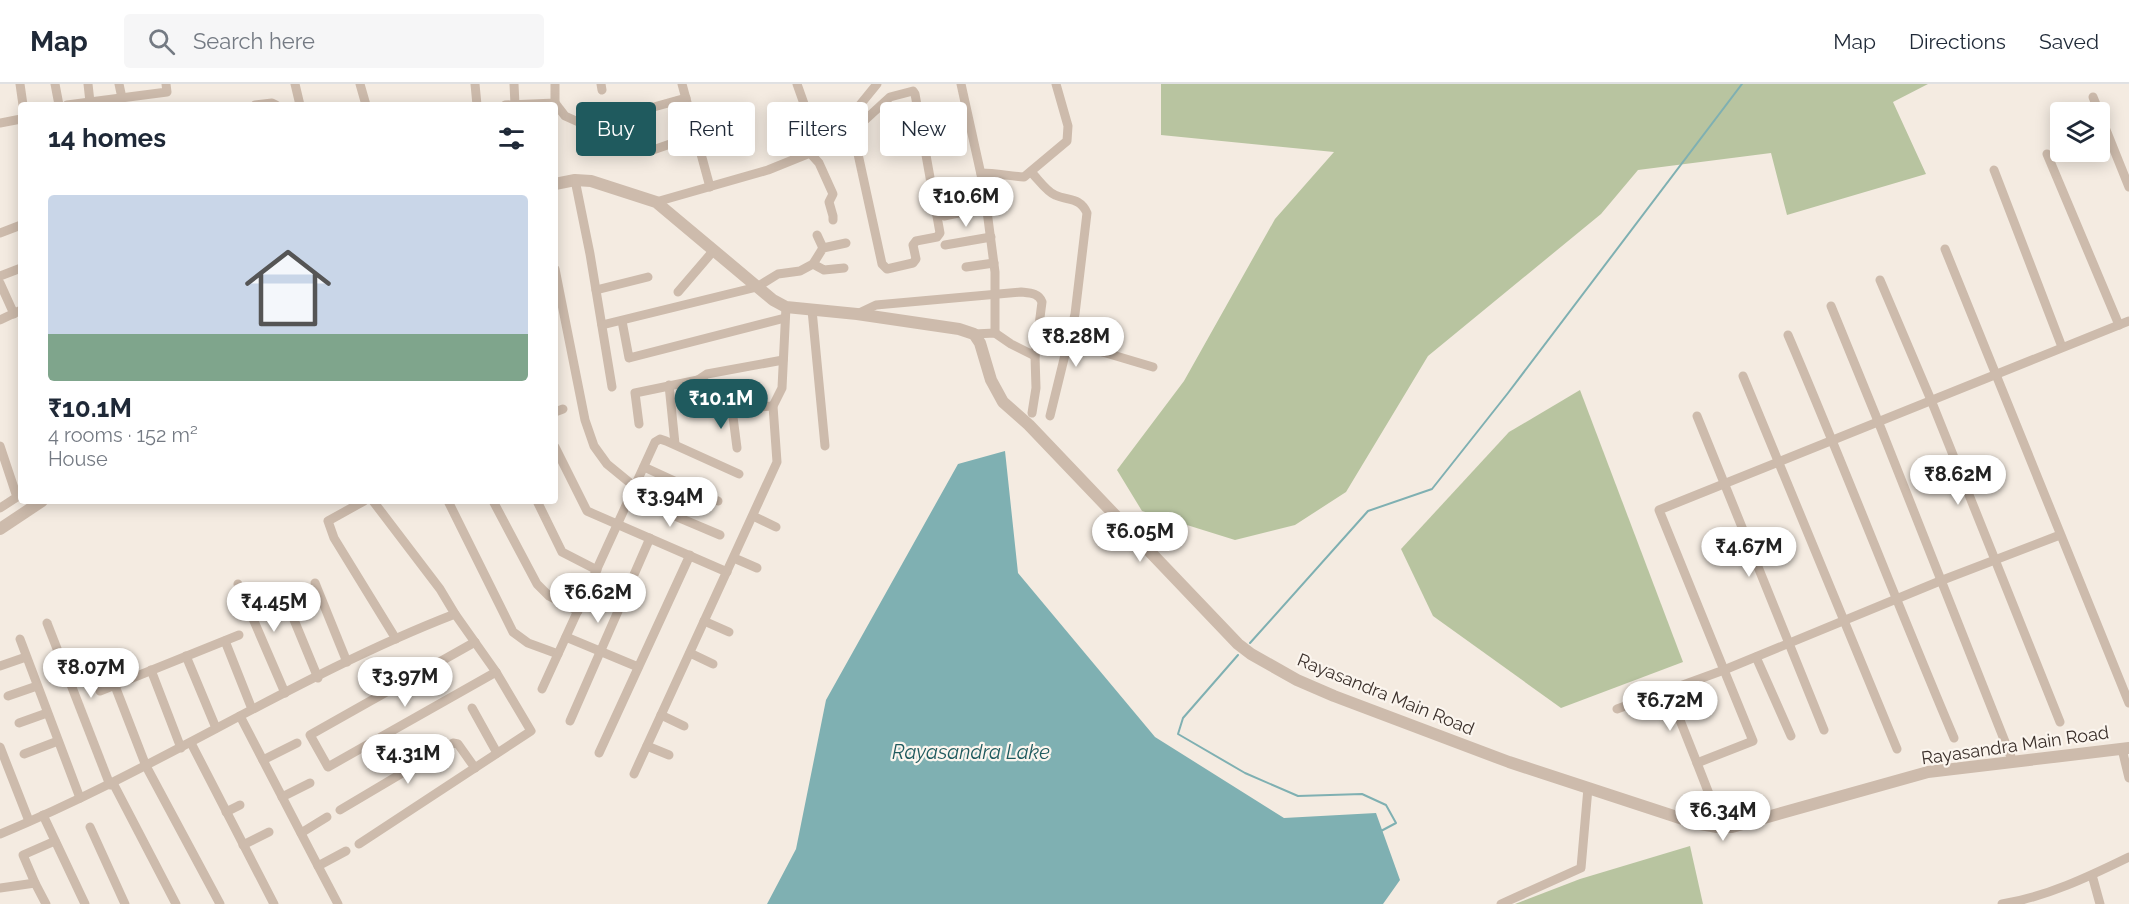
<!DOCTYPE html>
<meta charset="utf-8">
<style>
body{margin:0;font-family:Raleway,sans-serif;background:#f6f6f7;color:#1f2937;height:100vh;display:flex;flex-direction:column;font-size:22px;white-space:nowrap}
*{box-sizing:border-box;margin:0}
p{font-size:20px;color:#747a83}
.icon{flex:none;width:33px;height:33px;fill:none;stroke:currentColor;stroke-width:2;stroke-linecap:round;stroke-linejoin:round}
.map{position:relative;flex:1;overflow:hidden}
.sheet{position:absolute;left:18px;top:18px;width:540px;height:402px;display:flex;flex-direction:column;background:#fff;border-radius:6px;box-shadow:0 3px 15px #0003}
.sheet>*{flex:none}
.top-card{position:absolute;left:576px;top:18px;width:570px;height:54px;display:flex;gap:12px}
.tools{position:absolute;left:2050px;top:18px;display:grid;gap:12px}
.tools a{display:grid;place-items:center;width:60px;height:60px;border-radius:6px;background:#fff;box-shadow:0 3px 15px #0003;font-size:30px}
.price{position:absolute;translate:-50% -51px;padding:0 14px;border-radius:21px;background:#fff;color:#222;font-size:20px;line-height:39px;filter:drop-shadow(0 2px 3px #0008)}
.price::after{content:'';position:absolute;left:50%;top:36px;width:18px;height:14px;margin-left:-9px;background:inherit;clip-path:polygon(0 0,100% 0,50% 100%)}
.price.current{background:#1f5a5e;color:#fff}
ul{padding:0;list-style:none}
li{display:grid;align-content:center;gap:12px;height:318px;padding:0 30px}
li+li{border-top:2px solid #e0e1e3}
li span{display:grid;place-items:center;height:186px;border-radius:6px;color:#555}
li>.icon{margin-inline-start:auto}
span .icon{width:108px;height:108px;fill:#fffc;stroke-width:1}
li b{font-size:26px}
h2{display:flex;justify-content:space-between;align-items:center;height:72px;padding:0 30px;font-size:26px}
.tag{padding:0 21px;border-radius:6px;background:#fff;box-shadow:0 3px 15px #0003;font-size:21px;line-height:54px}
.tag.current{background:#1f5a5e;color:#fff}
header{display:flex;align-items:center;gap:36px;box-sizing:border-box;height:84px;padding:0 30px;background:#fff;border-bottom:2px solid #e0e1e3}
header strong{font-size:28px}
nav{display:flex;gap:33px;margin-inline-start:auto;font-size:21px}
.search{width:420px;height:54px;background:#f6f6f7;display:flex;align-items:center;gap:15px;box-sizing:border-box;padding:0 21px;border-radius:6px;color:#747a83;font-size:22px}
.map>svg:first-child{display:block}
.green{fill:#b8c4a0}
.water{fill:#7fb0b2}
.lines{fill:none;stroke-linecap:round;stroke-linejoin:round}
.stream{stroke:#7fb0b2;stroke-width:2}
.minor{stroke:#cdbbac;stroke-width:9}
.tertiary{stroke:#cdbbac;stroke-width:12}
.labels{text-anchor:middle;dominant-baseline:central;stroke-width:4.5;stroke-linejoin:round;paint-order:stroke}
.street-label{font-size:18px;fill:#3b302b;stroke:#fbf5ee}
.water-label{font-size:20px;font-style:italic;fill:#1f5a5e;stroke:#fbf5ee}
</style>
<header>
<strong>Map</strong>
<div class="search"><svg class="icon" aria-label="search" viewBox="0 0 24 24"><circle cx="10" cy="10" r="6"/><path d="M15 15l6 6"/></svg>Search here</div>
<nav><a>Map</a><a>Directions</a><a>Saved</a></nav>
</header>
<div class="map">
<svg width="2129" height="820" viewBox="0 0 2129 820">
<rect width="100%" height="100%" fill="#f4ebe1"/>
<g class="green">
<polygon points="1161,0 1928,0 1893,18 1926,90 1787,131 1771,69 1638,86 1601,130 1428,272 1346,408 1295,441 1235,456 1142,427 1117,386 1184,297 1275,135 1334,68 1161,51"/>
<polygon points="1580,306 1683,578 1561,624 1433,532 1401,465 1509,348"/>
<polygon points="1690,762 1703,820 1515,820 1580,795"/>
</g>
<polygon class="water" points="1005,367 1018,489 1155,653 1284,734 1376,729 1400,796 1383,820 767,820 796,765 826,616 958,380"/>
<g class="lines">
<g class="stream">
<polyline points="1250,559 1368,427 1432,405 1508,309 1742,0"/>
<polyline points="1238,571 1183,634 1178,650 1245,689 1298,712 1362,710 1386,721 1396,739 1381,747"/>
</g>
<g class="minor">
<polyline points="20,0 23,21"/>
<polyline points="55,0 59,21"/>
<polyline points="88,0 90,18"/>
<polyline points="119,0 122,14"/>
<polyline points="295,0 300,21"/>
<polyline points="360,0 366,21"/>
<polyline points="475,0 477,21"/>
<polyline points="514,0 515,21"/>
<polyline points="601,0 602,6"/>
<polyline points="682,0 710,103"/>
<polyline points="797,0 819,62"/>
<polyline points="961,0 984,104 995,188 995,249"/>
<polyline points="2093,13 2099,28"/>
<polyline points="555,19 565,32 585,41"/>
<polyline points="67,21 167,8 166,0"/>
<polyline points="255,21 272,19 276,21"/>
<polyline points="505,21 555,19 555,0"/>
<polyline points="636,28 686,14"/>
<polyline points="2100,31 2129,103"/>
<polyline points="846,38 853,47 882,180 887,185 913,179 916,175 913,161 916,157 937,153 940,149 915,10 913,7 890,13 853,47"/>
<polyline points="0,39 21,35"/>
<polyline points="650,67 696,51"/>
<polyline points="810,69 819,79 833,110 829,118 833,132 833,136"/>
<polyline points="2047,70 2119,241"/>
<polyline points="1994,86 2062,263"/>
<path d="M 1031,88 C 1038,95 1047,108 1055,111 C 1068,117 1080,113 1087,129 L 1075,230 L 1050,332"/>
<path d="M 981,89 C 996,89 1009,92 1024,93 L 1067,57 L 1068,42 L 1056,0"/>
<polyline points="575,96 590,170 612,303"/>
<polyline points="656,118 768,86 810,69 846,38 877,0"/>
<polyline points="944,132 987,123"/>
<polyline points="0,149 21,141"/>
<polyline points="817,151 823,164"/>
<polyline points="945,161 991,153"/>
<polyline points="1945,165 2129,619"/>
<polyline points="813,180 824,186 844,184"/>
<polyline points="966,183 994,179"/>
<polyline points="555,185 585,336 594,362 607,380 635,403"/>
<polyline points="0,192 21,184"/>
<polyline points="1880,196 1931,316 2060,638"/>
<polyline points="0,199 14,230"/>
<polyline points="596,206 648,193"/>
<polyline points="678,208 714,166"/>
<polyline points="1831,222 1878,337 2013,678"/>
<polyline points="812,226 825,362"/>
<path d="M 857,230 L 876,221 L 1021,208 C 1030,209 1039,209 1042,218 L 1035,272 L 1036,304 L 1032,329"/>
<polyline points="0,236 21,226"/>
<polyline points="622,237 629,274 785,234"/>
<polyline points="602,241 757,203 778,190 800,187 813,180 823,164 846,159"/>
<polyline points="974,250 995,249 1011,260 1035,272"/>
<path d="M 1788,251 C 1845,384 1897,520 1954,654"/>
<polyline points="1069,258 1153,283"/>
<polyline points="1743,292 1897,665"/>
<polyline points="698,296 707,290 783,276"/>
<polyline points="669,301 675,360"/>
<polyline points="732,325 737,364"/>
<polyline points="555,328 563,325"/>
<polyline points="1697,332 1824,646"/>
<path d="M 639,340 L 635,309 L 698,296 C 707,306 700,321 715,326 L 773,322"/>
<polyline points="0,362 17,413 0,424"/>
<polyline points="555,363 587,427 727,488"/>
<polyline points="644,383 718,417"/>
<polyline points="630,413 720,451"/>
<polyline points="364,417 328,437 334,454 396,555"/>
<polyline points="448,417 513,548 528,559 558,570"/>
<polyline points="493,417 537,500 549,512 578,527"/>
<polyline points="537,417 562,468 597,486"/>
<polyline points="753,432 776,443"/>
<polyline points="2060,451 1940,497 1724,586 1659,426 2129,237"/>
<polyline points="734,474 757,484"/>
<polyline points="315,499 347,578"/>
<polyline points="238,500 285,609"/>
<polyline points="285,514 318,594"/>
<polyline points="704,537 729,548"/>
<polyline points="47,539 110,701"/>
<polyline points="566,553 638,583"/>
<polyline points="20,555 80,714"/>
<polyline points="225,557 252,625"/>
<polyline points="475,558 310,651 328,683 496,588"/>
<polyline points="690,569 713,580"/>
<polyline points="186,572 216,644"/>
<polyline points="1756,573 1791,652"/>
<polyline points="0,582 26,573"/>
<polyline points="151,586 181,664"/>
<polyline points="115,602 146,682 220,820"/>
<polyline points="542,605 655,358 660,355 666,357 739,390"/>
<polyline points="1668,606 1697,679"/>
<polyline points="100,607 239,551"/>
<polyline points="8,612 37,602"/>
<polyline points="472,624 497,669"/>
<polyline points="1617,625 1724,586 1753,657 1697,679 1711,715"/>
<polyline points="661,631 684,642"/>
<polyline points="240,632 318,782 346,767"/>
<polyline points="570,637 650,454"/>
<polyline points="19,639 47,629"/>
<polyline points="191,659 274,820"/>
<polyline points="647,662 669,671"/>
<polyline points="0,663 29,737"/>
<polyline points="2122,665 2129,694"/>
<polyline points="599,669 690,471"/>
<polyline points="24,670 58,657"/>
<polyline points="263,676 297,659"/>
<polyline points="634,690 777,378 773,322 782,304 786,223"/>
<polyline points="113,699 176,820"/>
<polyline points="282,713 310,699"/>
<polyline points="340,726 453,659 458,660 475,684"/>
<polyline points="226,728 240,721"/>
<polyline points="43,731 85,820"/>
<polyline points="90,743 125,820"/>
<polyline points="301,749 327,733"/>
<path d="M 0,750 C 156,686 297,591 455,530"/>
<polyline points="359,760 531,647 496,588 455,530 440,505 373,417"/>
<polyline points="243,761 269,748"/>
<polyline points="318,782 338,820"/>
<polyline points="2092,791 2100,820"/>
<polyline points="35,799 23,771 55,757"/>
<polyline points="0,804 35,799 46,820"/>
<polyline points="1501,820 1581,784 1588,704"/>
<path d="M 2002,820 C 2046,813 2088,793 2129,773"/>
</g>
<g class="tertiary">
<polyline points="555,100 575,96 591,97 656,118 773,216 786,223 857,230 959,245 974,250 980,259 991,296 1003,318 1029,341 1238,560 1251,570 1297,596 1334,612 1509,678 1695,739 1717,743 1732,743 1928,688 2129,664"/>
<polyline points="0,445 42,417"/>
</g>
</g>
<g class="labels">
<g class="street-label">
<text transform="translate(1386 610) rotate(22)">Rayasandra Main Road</text>
<text transform="translate(2015 661) rotate(-8)">Rayasandra Main Road</text>
</g>
<g class="water-label">
<text x="971" y="668">Rayasandra Lake</text>
</g>
</g>
</svg>
<div class="tools">
<a><svg class="icon" aria-label="layers" viewBox="0 0 24 24"><path d="M12 4l9 5-9 5-9-5zM3 14l9 5 9-5"/></svg></a>
</div>
<b class="price" style="left:966px;top:144px">₹10.6M</b>
<b class="price" style="left:1076px;top:284px">₹8.28M</b>
<b class="price current" style="left:721px;top:346px">₹10.1M</b>
<b class="price" style="left:1958px;top:422px">₹8.62M</b>
<b class="price" style="left:670px;top:444px">₹3.94M</b>
<b class="price" style="left:1140px;top:479px">₹6.05M</b>
<b class="price" style="left:1749px;top:494px">₹4.67M</b>
<b class="price" style="left:598px;top:540px">₹6.62M</b>
<b class="price" style="left:274px;top:549px">₹4.45M</b>
<b class="price" style="left:91px;top:615px">₹8.07M</b>
<b class="price" style="left:405px;top:624px">₹3.97M</b>
<b class="price" style="left:1670px;top:648px">₹6.72M</b>
<b class="price" style="left:408px;top:701px">₹4.31M</b>
<b class="price" style="left:1723px;top:758px">₹6.34M</b>
<div class="top-card">
<a class="tag current">Buy</a>
<a class="tag">Rent</a>
<a class="tag">Filters</a>
<a class="tag">New</a>
</div>
<section class="sheet">
<h2>14 homes<svg class="icon" aria-label="filters" viewBox="0 0 24 24"><path d="M4 7h16M4 17h16"/><circle cx="9" cy="7" r="2"/><circle cx="15" cy="17" r="2"/></svg></h2>
<ul>
<li><span style="background:linear-gradient(#c9d6e8 75%,#7fa58c 0)"><svg class="icon" aria-label="home" viewBox="0 0 24 24"><path d="M3 11l9-7 9 7M6 9v11h12V9"/></svg></span><div><b>₹10.1M</b><p>4 rooms · 152 m²</p><p>House</p></div></li>
</ul>
</section>
</div>
